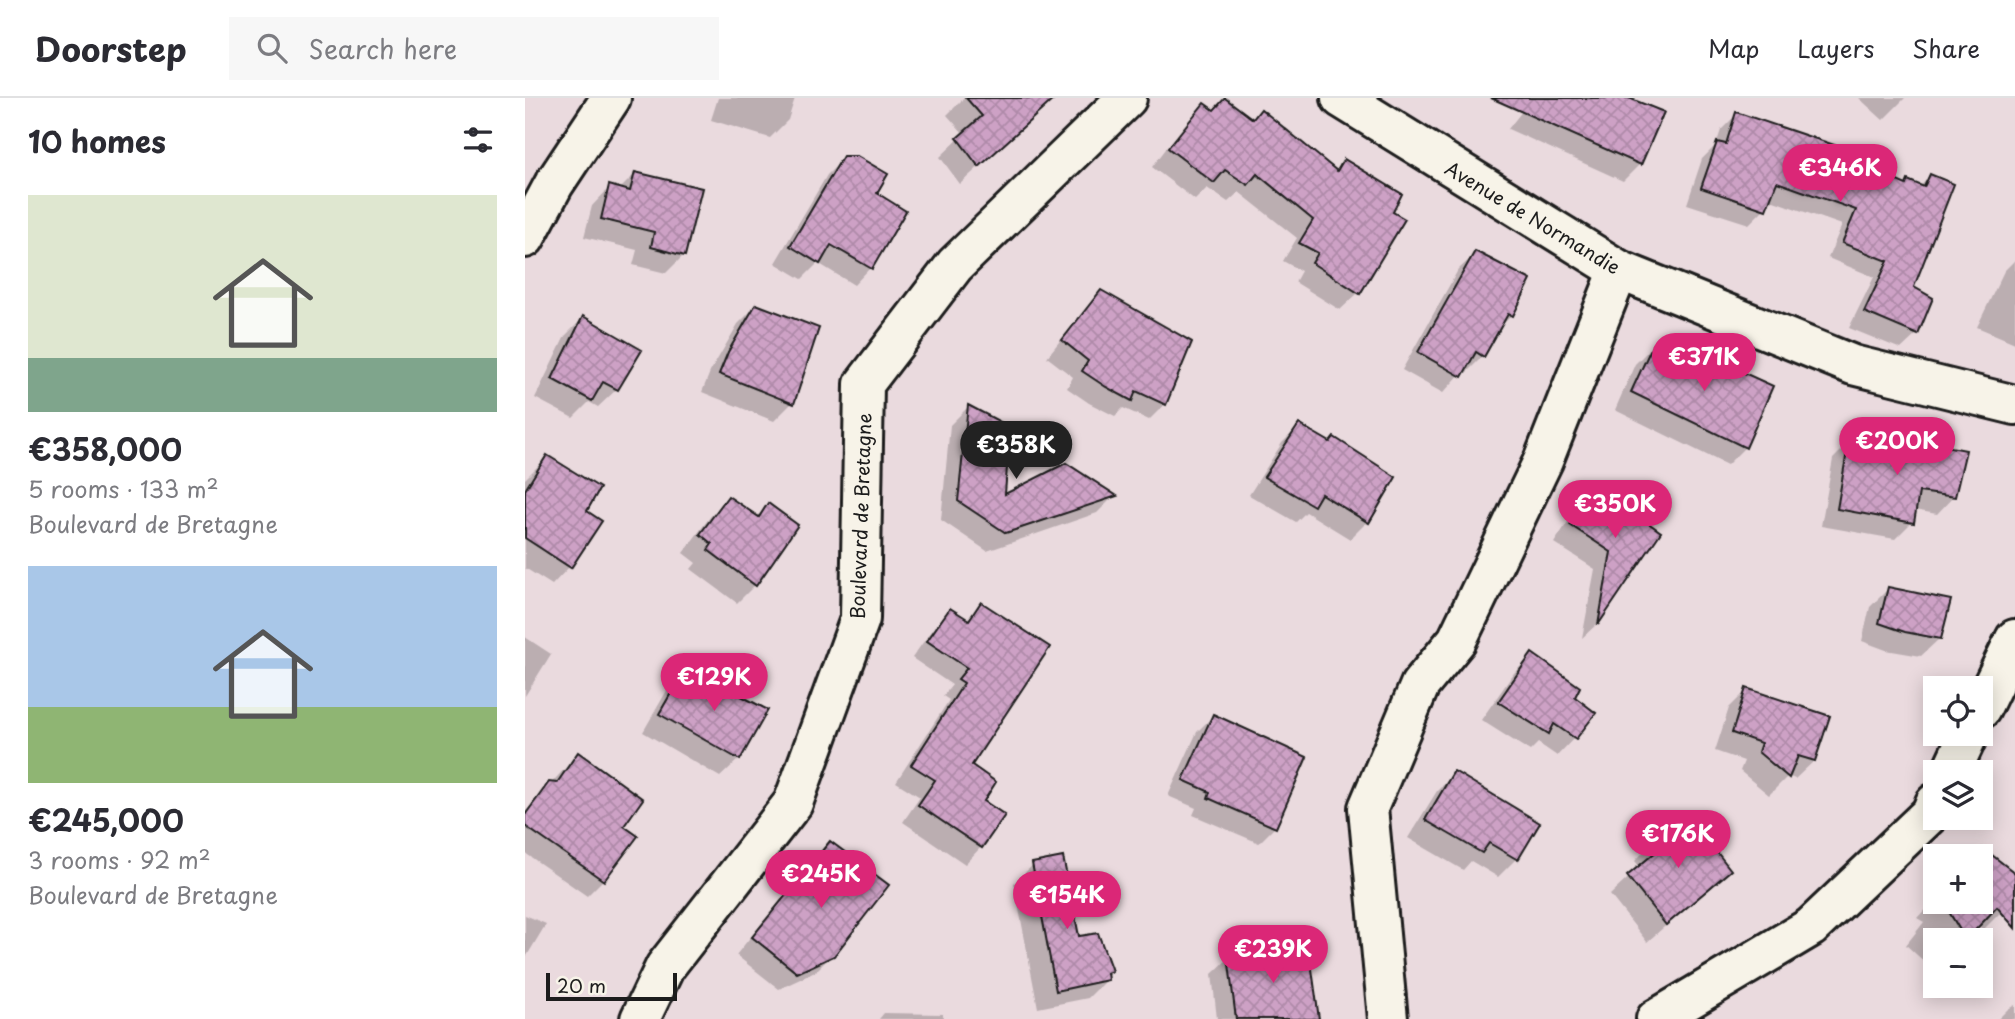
<!DOCTYPE html>
<meta charset="utf-8">
<style>
body{margin:0;font-family:"Playpen Sans",sans-serif;background:#f7f7f7;color:#2b2b33;height:100vh;display:flex;flex-direction:column;font-size:26px;white-space:nowrap}
*{box-sizing:border-box;margin:0}
p{font-size:23px;color:#7c7c81}
.icon{flex:none;width:38px;height:38px;fill:none;stroke:currentColor;stroke-width:2;stroke-linecap:round;stroke-linejoin:round}
.map{position:relative;flex:1;overflow:hidden}
.panel{display:flex;flex-direction:column;background:#fff;width:525px}
.panel>*{flex:none}
.controls{position:absolute;left:1398px;top:578px;display:grid;gap:14px}
.controls a{display:grid;place-items:center;width:70px;height:70px;border-radius:0px;background:#fff;box-shadow:0 4px 18px #0003;font-size:35px}
.scale{position:absolute;left:21px;bottom:18px;width:131px;box-sizing:border-box;padding-left:7px;border:4px solid #1c1c1c;border-top:0;font-size:19px;line-height:24px;white-space:nowrap;color:#1c1c1c;-webkit-text-stroke:5px #f7f3e8;paint-order:stroke}
.price{position:absolute;translate:-50% -60px;padding:0 16px;border-radius:24px;background:#db2777;color:#fff;font-size:23px;line-height:46px;filter:drop-shadow(0 2px 4px #0008)}
.price::after{content:'';position:absolute;left:50%;top:42px;width:21px;height:16px;margin-left:-10px;background:inherit;clip-path:polygon(0 0,100% 0,50% 100%)}
.price.selected{background:#222;color:#fff}
ul{padding:0;list-style:none}
li{display:grid;align-content:center;gap:14px;height:371px;padding:0 28px}
li span{display:grid;place-items:center;height:217px;border-radius:0px;color:#555}
li>.icon{margin-inline-start:auto}
span .icon{width:126px;height:126px;fill:#fffc;stroke-width:1}
li b{font-size:30px}
h2{display:flex;justify-content:space-between;align-items:center;height:84px;padding:0 28px;font-size:30px}
header{display:flex;align-items:center;gap:42px;box-sizing:border-box;height:98px;padding:0 35px;background:#fff;border-bottom:2px solid #e1e1e2}
header strong{font-size:33px}
nav{display:flex;gap:38px;margin-inline-start:auto;font-size:24px}
.search{width:490px;height:63px;background:#f7f7f7;display:flex;align-items:center;gap:18px;box-sizing:border-box;padding:0 24px;border-radius:0px;color:#7c7c81;font-size:26px}
main{display:flex;flex:1;min-height:0}
.map>svg:first-child{display:block}
.shadow{fill:#0003}
.building{fill:url(#building-cross-hatch);stroke:#1c1c1c;stroke-width:2}
.lines{fill:none;stroke-linecap:round;stroke-linejoin:round}
.street-casing{stroke:#1c1c1c;stroke-width:44}
.street{stroke:#f7f3e8;stroke-width:38}
.labels{text-anchor:middle;dominant-baseline:central;stroke-width:5;stroke-linejoin:round;paint-order:stroke}
.street-label{font-size:19px;fill:#1c1c1c;stroke:#f7f3e8}
</style>
<header>
<strong>Doorstep</strong>
<div class="search"><svg class="icon" aria-label="search" viewBox="0 0 24 24"><circle cx="10" cy="10" r="6"/><path d="M15 15l6 6"/></svg>Search here</div>
<nav><a>Map</a><a>Layers</a><a>Share</a></nav>
</header>
<main>
<section class="panel">
<h2>10 homes<svg class="icon" aria-label="filters" viewBox="0 0 24 24"><path d="M4 7h16M4 17h16"/><circle cx="9" cy="7" r="2"/><circle cx="15" cy="17" r="2"/></svg></h2>
<ul>
<li><span style="background:linear-gradient(#dfe7d0 75%,#7fa58c 0)"><svg class="icon" aria-label="home" viewBox="0 0 24 24"><path d="M3 11l9-7 9 7M6 9v11h12V9"/></svg></span><div><b>€358,000</b><p>5 rooms · 133 m²</p><p>Boulevard de Bretagne</p></div></li>
<li><span style="background:linear-gradient(#a9c7e8 65%,#8fb573 0)"><svg class="icon" aria-label="home" viewBox="0 0 24 24"><path d="M3 11l9-7 9 7M6 9v11h12V9"/></svg></span><div><b>€245,000</b><p>3 rooms · 92 m²</p><p>Boulevard de Bretagne</p></div></li>
</ul>
</section>
<div class="map">
<svg width="1490" height="921" viewBox="0 0 1490 921">
<defs>
<pattern id="building-cross-hatch" width="8" height="8" patternUnits="userSpaceOnUse" patternTransform="scale(1.75)"><rect width="8" height="8" fill="#cda1c5"/><path d="M0 0l8 8M0 8l8-8" fill="none" stroke="#af8aa9"/></pattern>
</defs>
<rect width="100%" height="100%" fill="#eadade"/>
<filter id="ink" filterUnits="userSpaceOnUse"><feTurbulence type="fractalNoise" baseFrequency=".0143" numOctaves="2"/><feDisplacementMap in="SourceGraphic" scale="14" xChannelSelector="R" yChannelSelector="G"/><feConvolveMatrix kernelMatrix="1 2 1 2 8 2 1 2 1" color-interpolation-filters="sRGB"/></filter>
<g filter="url(#ink)">
<g class="shadow">
<polygon points="193,0 270,0 263,22 245,40 186,22"/>
<polygon points="439,0 496,0 492,34 435,86 415,59 439,36 422,17"/>
<polygon points="986,0 1100,0 1115,66 1098,83 983,31 998,12"/>
<polygon points="1334,0 1380,0 1358,22"/>
<polygon points="679,7 689,14 727,23 809,74 820,63 833,195 815,212 770,184 776,173 758,163 772,140 714,94 703,104 682,90 670,102 627,69 661,25"/>
<polygon points="1212,16 1379,88 1383,84 1394,89 1406,78 1387,190 1392,236 1376,251 1324,230 1349,179 1303,160 1317,127 1243,101 1239,111 1224,126 1162,106 1177,61 1191,47 1196,32"/>
<polygon points="319,60 350,96 379,113 345,170 329,187 293,165 277,181 250,165 302,77"/>
<polygon points="110,76 159,157 141,175 108,167 112,152 59,139 67,108 85,89 94,92"/>
<polygon points="951,155 987,217 972,232 958,258 941,275 938,273 918,295 877,272 933,172"/>
<polygon points="1490,162 1490,245 1452,229 1479,173"/>
<polygon points="577,194 640,306 624,322 598,310 590,318 564,305 542,290 548,279 522,259 561,210"/>
<polygon points="231,208 267,305 249,323 177,294 185,274 213,226"/>
<polygon points="58,220 92,291 73,309 64,304 48,320 10,300 40,238"/>
<polygon points="1128,248 1177,269 1185,262 1220,349 1202,367 1090,312 1110,266"/>
<polygon points="443,309 478,399 589,398 572,415 462,453 416,422 425,327"/>
<polygon points="774,328 804,346 842,424 825,441 781,414 771,424 724,397 757,345"/>
<polygon points="1374,341 1429,398 1412,416 1389,412 1387,424 1370,441 1296,428 1308,361 1325,344 1366,350"/>
<polygon points="22,359 60,414 45,468 27,487 0,470 0,381"/>
<polygon points="1071,390 1134,435 1072,526 1057,540 1070,471 1029,445 1054,407"/>
<polygon points="203,401 231,419 244,407 271,427 230,487 212,505 166,471 171,465 158,455 185,419"/>
<polygon points="1363,491 1415,540 1396,558 1361,552 1337,543 1345,509"/>
<polygon points="457,507 444,667 457,704 456,749 440,766 378,724 395,699 371,684 424,602 418,598 427,587 387,560 409,529 425,512 441,522"/>
<polygon points="0,539 26,556 0,598"/>
<polygon points="1007,557 1047,599 1050,639 1032,658 1013,645 1005,653 956,622 989,575"/>
<polygon points="162,571 214,661 195,679 118,634 144,589"/>
<polygon points="1222,592 1289,663 1270,681 1263,678 1244,697 1215,673 1219,663 1190,653 1204,610"/>
<polygon points="688,618 750,729 734,745 668,717 671,710 643,698 672,634"/>
<polygon points="53,656 96,729 111,738 78,782 62,798 0,755 0,714"/>
<polygon points="930,675 991,761 973,779 946,763 938,772 883,740 912,693"/>
<polygon points="1128,744 1204,772 1122,844 1085,797 1115,769 1110,763"/>
<polygon points="305,745 308,856 290,874 254,891 211,857 288,762"/>
<polygon points="1458,752 1490,800 1458,832 1454,827 1440,842 1410,842 1410,867 1403,867 1381,847 1399,824 1392,820 1410,801 1410,803 1456,803"/>
<polygon points="508,767 552,840 585,873 580,877 581,882 563,900 513,910 489,785"/>
<polygon points="0,817 21,826 0,861"/>
<polygon points="704,860 771,869 792,921 692,921 687,876"/>
<polygon points="1490,907 1490,921 1473,921 1483,911"/>
<polygon points="359,915 418,916 418,921 354,921"/>
</g>
<g class="building">
<polygon points="441,0 530,0 454,69 432,40 457,18"/>
<polygon points="700,0 728,21 736,11 812,73 819,61 877,96 868,114 880,121 835,196 787,165 793,155 774,145 788,122 732,76 723,87 700,72 689,85 643,50 679,5 689,12"/>
<polygon points="966,0 1104,0 1139,14 1116,67"/>
<polygon points="1211,14 1330,54 1323,61 1381,87 1383,82 1399,89 1405,76 1429,86 1389,189 1408,200 1393,237 1339,214 1363,163 1317,145 1331,112 1252,84 1241,112 1176,90 1192,44 1201,46"/>
<polygon points="318,58 332,58 363,76 352,95 381,113 347,171 306,147 295,166 265,148"/>
<polygon points="110,74 177,90 160,158 126,149 129,134 76,121 84,87 105,93"/>
<polygon points="950,153 1006,182 988,218 983,216 959,259 951,254 937,279 893,254"/>
<polygon points="576,192 667,244 641,307 611,293 607,303 581,289 557,273 563,263 537,242"/>
<polygon points="231,206 294,230 269,306 194,276 203,254"/>
<polygon points="58,218 117,252 93,292 78,284 67,303 27,281"/>
<polygon points="1128,246 1180,268 1184,259 1248,288 1221,350 1106,294"/>
<polygon points="443,307 485,329 480,396 541,365 592,398 481,435 433,403"/>
<polygon points="774,326 805,344 809,339 871,379 844,425 796,396 789,408 739,379"/>
<polygon points="1374,339 1441,352 1430,399 1394,394 1389,425 1312,411 1324,342 1371,348"/>
<polygon points="22,357 75,390 62,413 77,423 46,470 0,440 0,392"/>
<polygon points="1071,388 1136,434 1073,527 1086,454 1045,427"/>
<polygon points="203,398 234,419 243,405 273,427 231,488 183,452 187,446 175,436"/>
<polygon points="1363,489 1426,502 1416,541 1380,534 1354,525"/>
<polygon points="456,504 525,549 447,667 471,684 459,703 480,717 457,750 393,707 410,682 386,667 439,585 433,581 442,570 402,543 425,510 444,522"/>
<polygon points="1007,555 1055,589 1050,599 1071,615 1051,641 1029,626 1024,636 973,604"/>
<polygon points="161,569 243,612 215,662 134,616"/>
<polygon points="1221,590 1305,618 1290,663 1273,658 1264,680 1233,654 1236,645 1207,635"/>
<polygon points="688,616 782,659 751,730 683,700 685,694 658,682"/>
<polygon points="53,654 118,701 99,728 113,738 79,783 0,728 0,717 24,684 32,685"/>
<polygon points="929,673 1015,725 993,762 964,745 957,755 900,722"/>
<polygon points="1161,715 1206,772 1141,827 1102,778 1133,752 1127,743"/>
<polygon points="305,743 364,787 309,858 272,875 227,839"/>
<polygon points="1458,750 1490,775 1490,830 1472,809 1441,842 1421,809 1413,803 1456,803 1456,758 1451,758"/>
<polygon points="538,759 554,838 573,835 587,873 582,875 583,882 531,893 507,765"/>
<polygon points="770,847 773,867 786,864 794,921 711,921 703,858 725,852"/>
</g>
<g class="lines">
<g class="street-casing">
<g id="street">
<polyline points="816,0 1094,172 1328,267 1490,307"/>
<polyline points="0,140 29,86 86,0"/>
<polyline points="1456,611 1490,541"/>
<polyline points="1426,674 1444,635"/>
<polyline points="115,921 140,869 268,705 335,521 339,286 430,167 602,0"/>
<polyline points="863,921 843,710 895,587 932,542 1018,363 1094,172"/>
<polyline points="1131,921 1286,829 1406,715 1410,705"/>
</g>
</g>
<use href="#street" class="street"/>
</g>
</g>
<g class="labels">
<g class="street-label">
<text transform="translate(1008 119) rotate(31)">Avenue de Normandie</text>
<text transform="translate(335 418) rotate(-88)">Boulevard de Bretagne</text>
</g>
</g>
</svg>
<div class="controls">
<a><svg class="icon" aria-label="locate" viewBox="0 0 24 24"><circle cx="12" cy="12" r="6"/><path d="M12 2v4M12 18v4M2 12h4M18 12h4"/></svg></a>
<a><svg class="icon" aria-label="layers" viewBox="0 0 24 24"><path d="M12 4l9 5-9 5-9-5zM3 14l9 5 9-5"/></svg></a>
<a>+</a>
<a>−</a>
</div>
<div class="scale">20 m</div>
<b class="price" style="left:1315px;top:106px">€346K</b>
<b class="price" style="left:1179px;top:295px">€371K</b>
<b class="price" style="left:1372px;top:379px">€200K</b>
<b class="price selected" style="left:491px;top:383px">€358K</b>
<b class="price" style="left:1090px;top:442px">€350K</b>
<b class="price" style="left:189px;top:615px">€129K</b>
<b class="price" style="left:1153px;top:772px">€176K</b>
<b class="price" style="left:296px;top:812px">€245K</b>
<b class="price" style="left:542px;top:833px">€154K</b>
<b class="price" style="left:748px;top:887px">€239K</b>
</div>
</main>
